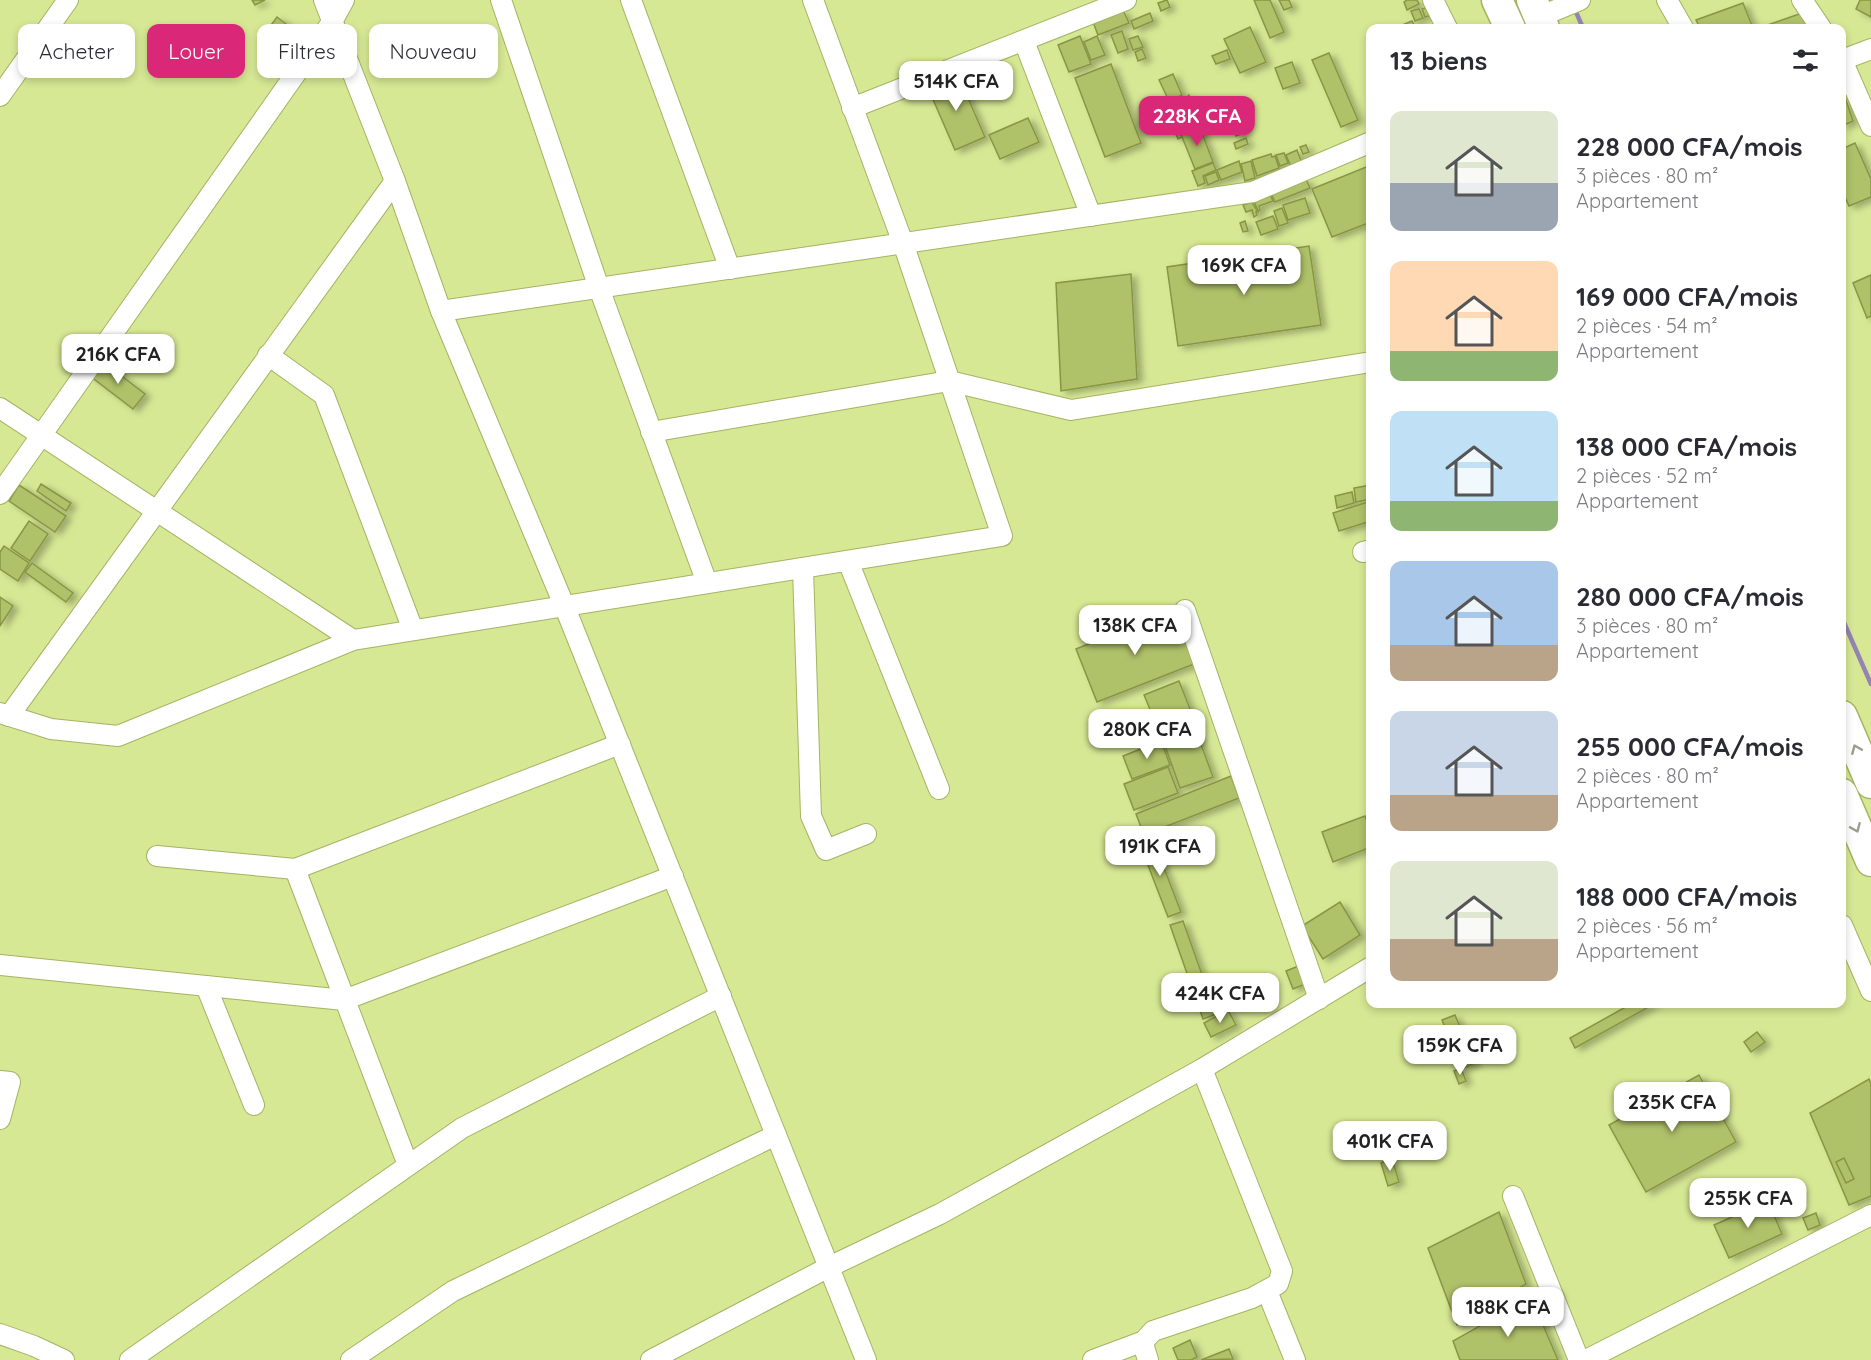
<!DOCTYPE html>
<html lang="fr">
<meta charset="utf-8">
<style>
body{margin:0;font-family:Quicksand,sans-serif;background:#f2f2f3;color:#2b2b33;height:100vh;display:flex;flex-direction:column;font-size:22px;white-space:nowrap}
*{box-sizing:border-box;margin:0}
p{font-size:20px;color:#7c7c81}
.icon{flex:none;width:33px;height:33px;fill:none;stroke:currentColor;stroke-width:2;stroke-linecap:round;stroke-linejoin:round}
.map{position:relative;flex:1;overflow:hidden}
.side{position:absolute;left:1366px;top:24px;width:480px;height:984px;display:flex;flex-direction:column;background:#fff;border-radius:12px;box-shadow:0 3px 9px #0003}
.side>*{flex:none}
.top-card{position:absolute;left:18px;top:24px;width:570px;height:54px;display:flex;gap:12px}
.price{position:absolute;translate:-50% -51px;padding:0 14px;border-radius:12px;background:#fff;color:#222;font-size:20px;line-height:39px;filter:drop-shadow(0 2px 3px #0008)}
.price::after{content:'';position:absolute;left:50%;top:36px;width:18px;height:14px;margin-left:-9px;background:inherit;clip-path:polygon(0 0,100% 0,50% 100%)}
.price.selected{background:#db2777;color:#fff}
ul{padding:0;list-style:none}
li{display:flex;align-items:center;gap:18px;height:150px;padding:0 24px}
li span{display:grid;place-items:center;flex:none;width:168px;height:120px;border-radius:12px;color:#555}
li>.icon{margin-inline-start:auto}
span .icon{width:72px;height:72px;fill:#fffc;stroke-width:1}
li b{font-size:26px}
h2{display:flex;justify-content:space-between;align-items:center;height:72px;padding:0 24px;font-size:26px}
.chip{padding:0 21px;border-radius:12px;background:#fff;box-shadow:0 3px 9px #0003;font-size:21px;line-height:54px}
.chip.selected{background:#db2777;color:#fff}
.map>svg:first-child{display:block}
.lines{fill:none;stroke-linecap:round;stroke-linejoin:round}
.stream{stroke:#9484b2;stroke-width:4.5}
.building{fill:#afc169;stroke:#869644;stroke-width:1.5;filter:url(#shadow)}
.minor-casing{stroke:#a3b462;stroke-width:22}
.highway-casing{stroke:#a3b462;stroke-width:33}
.minor{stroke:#fff;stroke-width:20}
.highway{stroke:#fff;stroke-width:30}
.oneway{stroke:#9a9e8c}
</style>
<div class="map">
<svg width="1871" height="1360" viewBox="0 0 1871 1360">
<defs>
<filter id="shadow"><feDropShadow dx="5.5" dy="3" stdDeviation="3" flood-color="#0004"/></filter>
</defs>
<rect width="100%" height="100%" fill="#d6e894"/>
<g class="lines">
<g class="stream">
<polyline points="1576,12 1583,28"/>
<polyline points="1842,618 1871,684"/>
</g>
</g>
<g class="building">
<polygon points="252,0 265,0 255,5"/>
<polygon points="1167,0 1170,7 1161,11 1158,3"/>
<polygon points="1254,0 1270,0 1284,32 1270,38"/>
<polygon points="1279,0 1289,0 1292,7 1284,10"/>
<polygon points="1407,0 1417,0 1419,4 1407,10 1404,2"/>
<polygon points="1860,0 1871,0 1871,17 1856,9"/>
<polygon points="1743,3 1753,28 1700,28 1696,20"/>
<polygon points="1429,7 1432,15 1425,17 1422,9"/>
<polygon points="1419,9 1423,18 1415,21 1411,11"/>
<polygon points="1123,10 1129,23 1098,35 1093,22"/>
<polygon points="1150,13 1153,21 1134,29 1131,21"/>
<polygon points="1802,13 1808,28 1759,28"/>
<polygon points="277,17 295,31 280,51 262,37"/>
<polygon points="1412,21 1416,28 1401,28 1400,26"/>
<polygon points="1250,27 1266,62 1240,73 1224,39"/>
<polygon points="1122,31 1128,49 1118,53 1111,35"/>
<polygon points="1080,36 1091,64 1069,72 1058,45"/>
<polygon points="1097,36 1105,55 1091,60 1084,42"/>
<polygon points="1138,36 1143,47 1133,50 1129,39"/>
<polygon points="1142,49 1146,58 1138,61 1135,52"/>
<polygon points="1227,50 1230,59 1216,64 1212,56"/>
<polygon points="1329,53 1358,120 1341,127 1312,60"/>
<polygon points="1292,62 1300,83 1283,89 1275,68"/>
<polygon points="1111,64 1141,143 1105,157 1075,78"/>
<polygon points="1173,74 1182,95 1169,101 1159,80"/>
<polygon points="958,75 985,137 955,150 928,88"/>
<polygon points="1843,91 1853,121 1842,126 1842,92"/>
<polygon points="1189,95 1196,113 1183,118 1177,105"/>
<polygon points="1179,113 1181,117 1170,122 1168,117"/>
<polygon points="1028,118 1039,142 1000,159 989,135"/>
<polygon points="1181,118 1186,128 1179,131 1182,137 1178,139 1171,122"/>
<polygon points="1199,125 1213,162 1195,169 1180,132"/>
<polygon points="1242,129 1244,133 1236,136 1234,132"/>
<polygon points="1246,138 1248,144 1236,149 1234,143"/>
<polygon points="1855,143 1871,179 1871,197 1849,206 1842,190 1842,149"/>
<polygon points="1306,145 1309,152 1303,154 1300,147"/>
<polygon points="1297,150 1302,163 1291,167 1286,155"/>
<polygon points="1284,153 1288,163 1280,166 1276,155"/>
<polygon points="1271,154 1272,157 1275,156 1279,168 1257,176 1252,160"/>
<polygon points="1239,161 1242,172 1221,180 1217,170"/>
<polygon points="1251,161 1255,178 1245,181 1241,164"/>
<polygon points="1213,163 1216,170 1203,176 1205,183 1198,186 1192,171"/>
<polygon points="1371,165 1371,222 1332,237 1312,189"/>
<polygon points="1216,172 1219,180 1208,185 1205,176"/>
<polygon points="1306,179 1310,188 1275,202 1271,193"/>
<polygon points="1270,194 1273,201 1259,206 1260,210 1258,211 1254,201"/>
<polygon points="1305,198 1310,213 1288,220 1283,205"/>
<polygon points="1252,202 1258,212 1256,212 1257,215 1254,217 1252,210 1246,212 1243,205"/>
<polygon points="1282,208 1288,223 1279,226 1274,211"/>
<polygon points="1273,216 1278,229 1261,235 1256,222"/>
<polygon points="1245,221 1248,231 1243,232 1240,223"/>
<polygon points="1309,246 1321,325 1178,346 1167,267"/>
<polygon points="1131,274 1137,379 1061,391 1056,283"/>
<polygon points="1871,275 1871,316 1867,318 1853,283"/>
<polygon points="102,361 145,394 133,409 90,376"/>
<polygon points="41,484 71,503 66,511 37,491"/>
<polygon points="19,485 66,516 55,532 9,501"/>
<polygon points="1371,485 1371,499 1356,502 1354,488"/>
<polygon points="1352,492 1354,503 1337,508 1335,496"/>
<polygon points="1371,501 1371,521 1339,531 1333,513"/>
<polygon points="29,521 48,534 30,561 11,548"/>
<polygon points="4,546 29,563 18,581 0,569 0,552"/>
<polygon points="32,563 73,593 66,602 25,572"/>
<polygon points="0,597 13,606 0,626"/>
<polygon points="1173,610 1194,664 1097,702 1076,649"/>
<polygon points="1179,681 1196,724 1162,738 1144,695"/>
<polygon points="1195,728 1213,777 1180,788 1163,740"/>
<polygon points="1161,741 1170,765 1132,779 1123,756"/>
<polygon points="1168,767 1178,793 1134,810 1124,784"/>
<polygon points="1231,776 1239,798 1144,835 1136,814"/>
<polygon points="1365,816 1371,832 1371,847 1333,862 1322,832"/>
<polygon points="1152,837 1181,912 1168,917 1139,842"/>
<polygon points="1340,902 1360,935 1323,959 1302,926"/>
<polygon points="1183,921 1216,1014 1203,1019 1170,925"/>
<polygon points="1306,963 1313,981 1293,989 1286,971"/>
<polygon points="1631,1004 1654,1004 1575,1048 1570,1038"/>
<polygon points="1228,1010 1236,1025 1211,1037 1204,1023"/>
<polygon points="1455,1015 1460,1027 1447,1033 1442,1020"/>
<polygon points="1757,1032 1765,1042 1751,1052 1744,1042"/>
<polygon points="1465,1043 1475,1063 1462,1069 1452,1048"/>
<polygon points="1461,1068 1466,1081 1459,1084 1454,1071"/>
<polygon points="1699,1075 1736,1142 1646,1192 1609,1125"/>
<polygon points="1869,1079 1871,1084 1871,1196 1849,1205 1810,1113"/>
<polygon points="1365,1123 1372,1139 1361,1144 1354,1128"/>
<polygon points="1844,1158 1854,1179 1846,1183 1836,1162"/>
<polygon points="1392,1159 1399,1182 1388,1186 1381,1163"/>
<polygon points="1768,1201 1782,1234 1729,1258 1714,1225"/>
<polygon points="1499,1212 1526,1284 1457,1325 1428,1248"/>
<polygon points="1816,1213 1820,1225 1808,1230 1803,1218"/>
<polygon points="1531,1297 1558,1360 1460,1360 1453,1341"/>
<polygon points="1190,1340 1197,1357 1191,1360 1178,1360 1173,1348"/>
<polygon points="1229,1349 1233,1359 1201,1360"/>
</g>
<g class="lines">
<g class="minor-casing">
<g id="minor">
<polyline points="324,0 395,181 441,311 564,605 866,1360"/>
<polyline points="501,0 599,288 707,583"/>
<polyline points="631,0 730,269"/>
<polyline points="1433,0 1447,28"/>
<polyline points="1667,0 1683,28"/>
<polyline points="1802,0 1821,28"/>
<polyline points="1539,17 1580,0"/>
<polyline points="1024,41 1091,216"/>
<polyline points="1842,60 1871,126"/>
<polyline points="1842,60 1871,49"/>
<polyline points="0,96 68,0"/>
<polyline points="852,108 1126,0"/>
<polyline points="441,311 1253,192 1371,142"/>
<polyline points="268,355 324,395 413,630"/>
<polyline points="0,408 353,640"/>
<polyline points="651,432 949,381 1071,410 1371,362"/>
<polyline points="0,494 332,22 344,0"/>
<polyline points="1363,552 1371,550"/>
<polyline points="848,561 939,789"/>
<polyline points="803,568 811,816 826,850 866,834"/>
<polyline points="1185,610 1319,999"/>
<polyline points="0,713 51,729 118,736 353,640 1002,536 903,243 813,0"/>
<polyline points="9,716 395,181"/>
<polyline points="157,856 295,869 620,744"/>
<polyline points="295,869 408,1165"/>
<polyline points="1842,925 1871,991"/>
<polyline points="0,965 344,1000 673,876"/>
<polyline points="206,986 254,1105"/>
<polyline points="0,1081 10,1082 0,1119"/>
<polyline points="1513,1196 1579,1360"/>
<polyline points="1267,1291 1295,1360"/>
<polyline points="0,1334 34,1346 64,1360"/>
<polyline points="1144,1341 1144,1347 1148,1360"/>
<polyline points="130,1360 462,1128 721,996"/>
<polyline points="351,1360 453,1291 776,1135"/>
<polyline points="651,1360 829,1267 940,1214 1202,1069 1371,967"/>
<polyline points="1093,1360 1144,1341 1153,1331 1252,1298 1278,1284 1282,1271 1202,1069"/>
<polyline points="1586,1360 1871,1215"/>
</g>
</g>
<g class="highway-casing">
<g id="highway">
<polyline points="1497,0 1510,28"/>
<polyline points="1532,0 1544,28"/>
<polyline points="1842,716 1871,783"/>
<polyline points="1842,794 1871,861"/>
</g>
</g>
<use href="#minor" class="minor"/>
<use href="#highway" class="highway"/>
</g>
<defs><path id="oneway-chevron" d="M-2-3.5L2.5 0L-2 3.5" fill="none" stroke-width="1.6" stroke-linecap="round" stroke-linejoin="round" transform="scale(1.5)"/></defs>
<g class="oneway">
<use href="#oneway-chevron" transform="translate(1856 749) rotate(-113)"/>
<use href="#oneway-chevron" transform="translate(1856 828) rotate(67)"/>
</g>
</svg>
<b class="price" style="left:956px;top:112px">514K CFA</b>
<b class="price selected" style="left:1197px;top:147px">228K CFA</b>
<b class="price" style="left:1244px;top:296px">169K CFA</b>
<b class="price" style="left:118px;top:385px">216K CFA</b>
<b class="price" style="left:1135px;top:656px">138K CFA</b>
<b class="price" style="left:1147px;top:760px">280K CFA</b>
<b class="price" style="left:1160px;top:877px">191K CFA</b>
<b class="price" style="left:1220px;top:1024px">424K CFA</b>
<b class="price" style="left:1460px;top:1076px">159K CFA</b>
<b class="price" style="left:1672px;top:1133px">235K CFA</b>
<b class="price" style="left:1390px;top:1172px">401K CFA</b>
<b class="price" style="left:1748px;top:1229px">255K CFA</b>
<b class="price" style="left:1508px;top:1338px">188K CFA</b>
<div class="top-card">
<a class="chip">Acheter</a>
<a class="chip selected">Louer</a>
<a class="chip">Filtres</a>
<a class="chip">Nouveau</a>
</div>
<section class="side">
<h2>13 biens<svg class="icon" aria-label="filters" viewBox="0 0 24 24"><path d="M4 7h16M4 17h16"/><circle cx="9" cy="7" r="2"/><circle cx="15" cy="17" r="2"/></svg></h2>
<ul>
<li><span style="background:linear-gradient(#dfe7d0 60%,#9aa5b1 0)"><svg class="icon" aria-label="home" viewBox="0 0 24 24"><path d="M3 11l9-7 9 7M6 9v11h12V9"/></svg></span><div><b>228 000 CFA/mois</b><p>3 pièces · 80 m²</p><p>Appartement</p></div></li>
<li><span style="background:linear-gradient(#ffd9b3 75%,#8fb573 0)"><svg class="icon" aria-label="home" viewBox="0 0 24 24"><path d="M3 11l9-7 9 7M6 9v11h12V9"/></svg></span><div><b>169 000 CFA/mois</b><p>2 pièces · 54 m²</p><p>Appartement</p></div></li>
<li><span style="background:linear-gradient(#bfe0f5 75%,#8fb573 0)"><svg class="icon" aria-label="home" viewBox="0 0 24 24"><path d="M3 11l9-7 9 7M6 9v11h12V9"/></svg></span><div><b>138 000 CFA/mois</b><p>2 pièces · 52 m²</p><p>Appartement</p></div></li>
<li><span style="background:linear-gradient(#a9c7e8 70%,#b9a48a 0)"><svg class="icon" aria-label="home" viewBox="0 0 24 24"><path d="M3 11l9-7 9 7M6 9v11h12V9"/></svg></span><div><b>280 000 CFA/mois</b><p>3 pièces · 80 m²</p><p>Appartement</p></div></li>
<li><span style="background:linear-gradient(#c9d6e8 70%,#b9a48a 0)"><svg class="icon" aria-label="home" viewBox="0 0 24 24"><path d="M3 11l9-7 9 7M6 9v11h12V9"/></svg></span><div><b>255 000 CFA/mois</b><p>2 pièces · 80 m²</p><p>Appartement</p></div></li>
<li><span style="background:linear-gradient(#dfe7d0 65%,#b9a48a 0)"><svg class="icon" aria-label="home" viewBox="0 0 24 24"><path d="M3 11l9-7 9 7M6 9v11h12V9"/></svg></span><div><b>188 000 CFA/mois</b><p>2 pièces · 56 m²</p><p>Appartement</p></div></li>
</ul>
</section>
</div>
